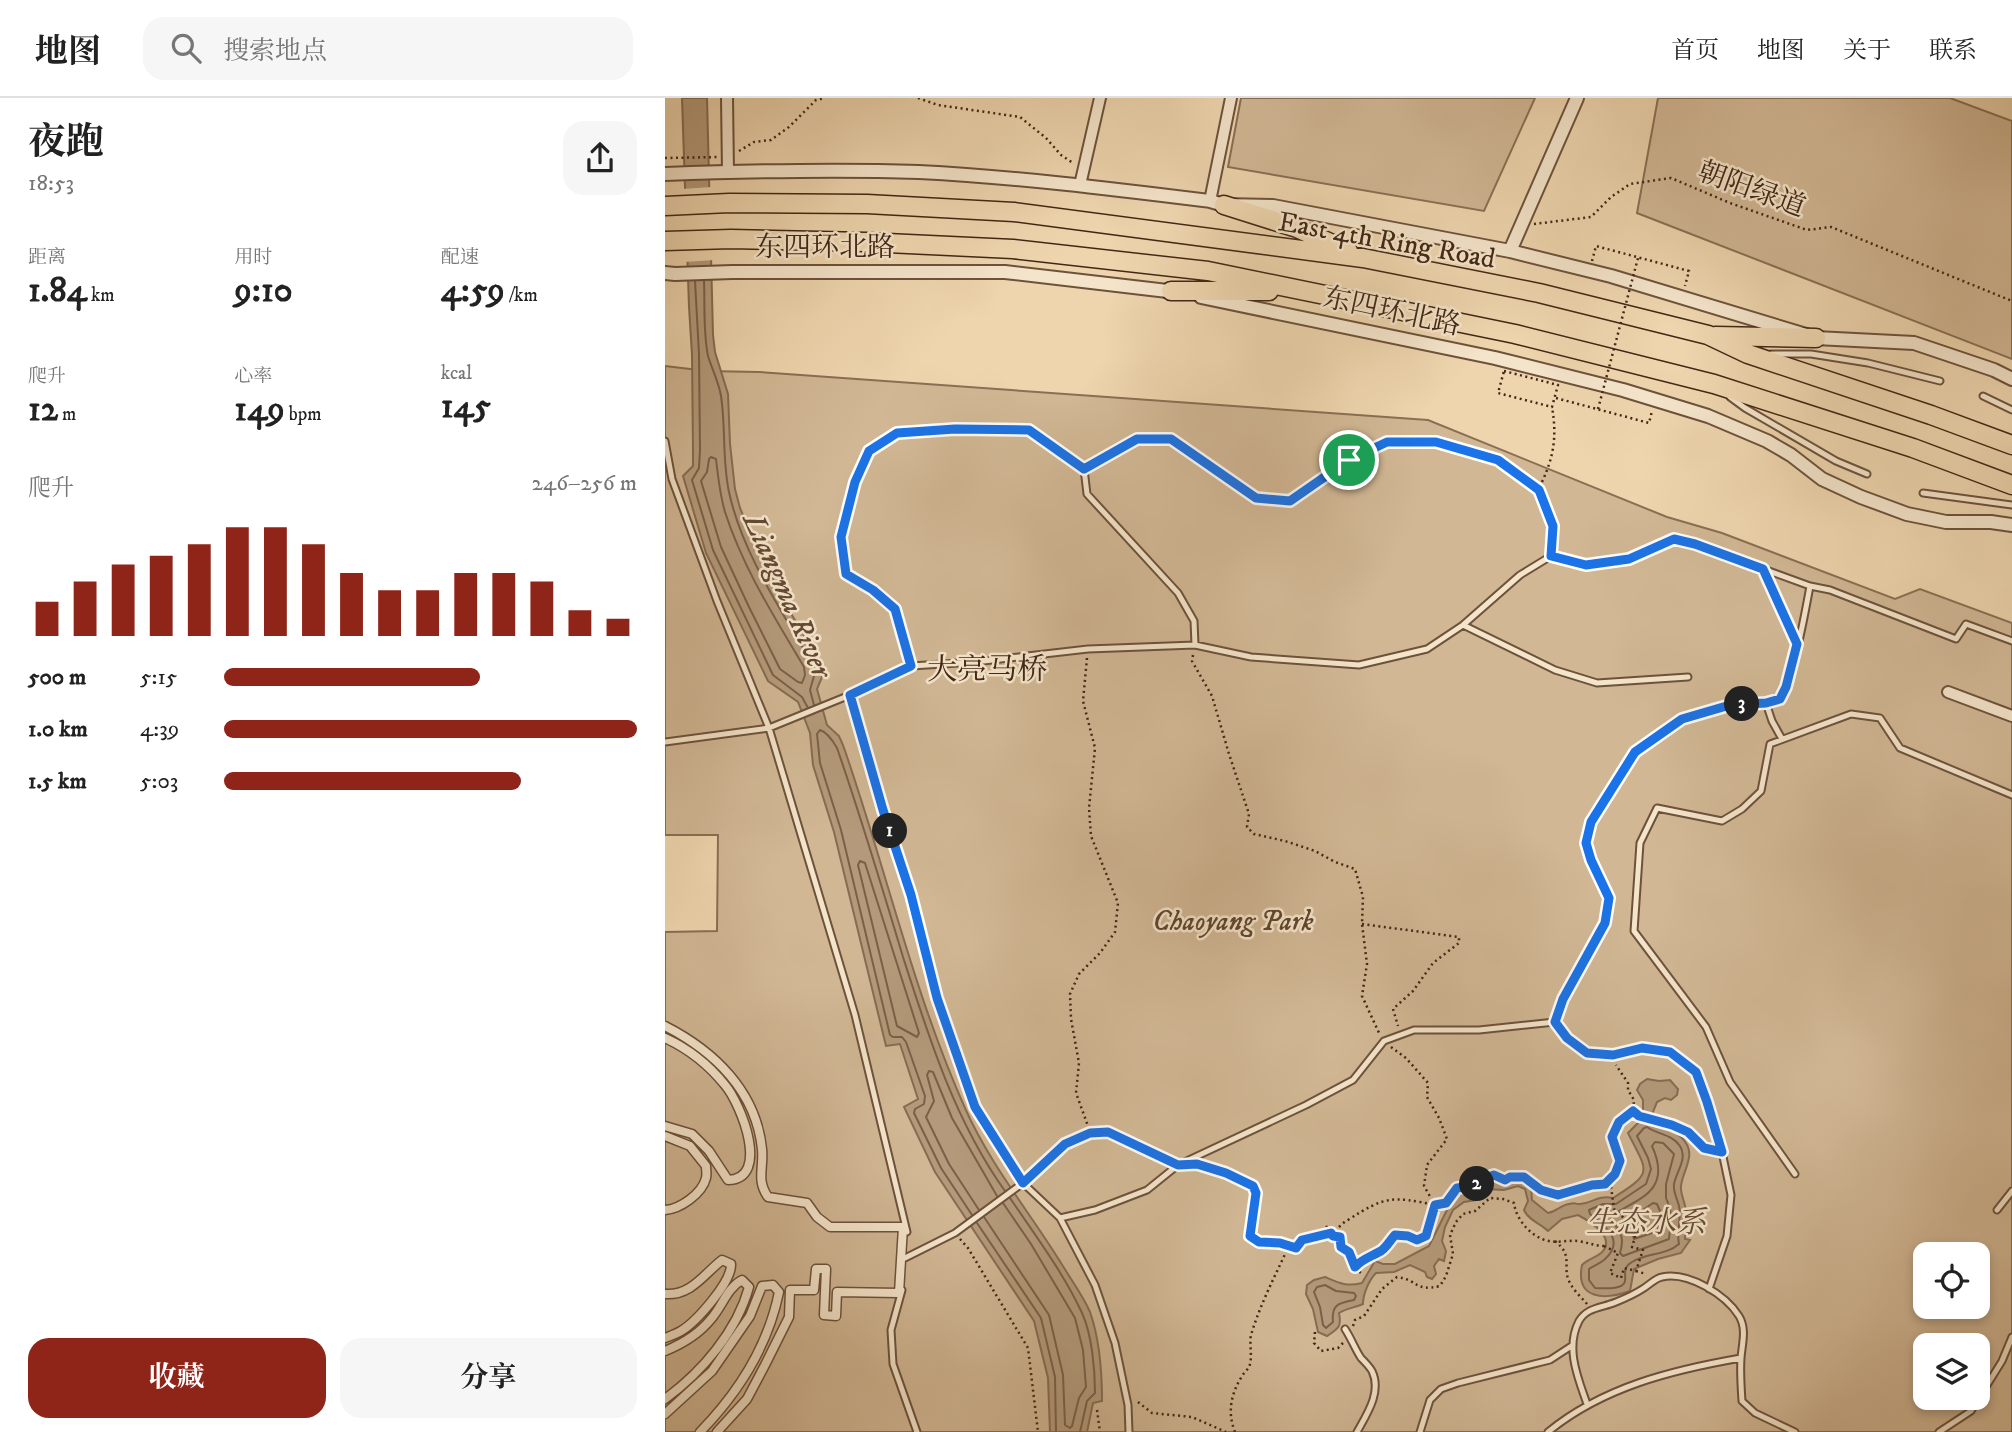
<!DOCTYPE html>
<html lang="zh">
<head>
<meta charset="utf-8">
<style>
	:root { --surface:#fff; --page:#f6f6f6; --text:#222; --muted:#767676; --line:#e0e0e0; --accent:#8f2418 }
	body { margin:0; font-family:"IM FELL DW Pica","Noto Serif SC",serif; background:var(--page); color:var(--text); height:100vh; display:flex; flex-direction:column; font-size:26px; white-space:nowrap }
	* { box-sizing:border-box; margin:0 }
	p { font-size:23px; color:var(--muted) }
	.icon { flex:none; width:38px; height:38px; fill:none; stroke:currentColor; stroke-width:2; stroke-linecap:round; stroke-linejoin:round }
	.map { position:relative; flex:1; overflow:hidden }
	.side { display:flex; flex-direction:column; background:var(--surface); width:665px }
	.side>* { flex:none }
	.fabs { position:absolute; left:1248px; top:1144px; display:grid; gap:14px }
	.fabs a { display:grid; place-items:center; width:77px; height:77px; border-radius:14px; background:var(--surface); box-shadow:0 4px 10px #0003; font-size:35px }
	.pin { position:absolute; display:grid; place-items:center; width:60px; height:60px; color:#fff; margin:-30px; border:4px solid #fff; border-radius:50%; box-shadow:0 2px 7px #0007 }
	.km { position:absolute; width:35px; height:35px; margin:-18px; border-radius:50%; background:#222; color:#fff; font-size:19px; line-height:35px; text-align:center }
	.round { display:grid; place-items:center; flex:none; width:74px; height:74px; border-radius:21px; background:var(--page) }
	.head { display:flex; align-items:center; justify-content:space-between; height:119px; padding:0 28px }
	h1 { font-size:38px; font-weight:700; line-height:52px }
	.metrics { display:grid; grid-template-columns:repeat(3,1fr); gap:10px; height:119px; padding:7px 28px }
	.metrics div { display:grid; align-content:center }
	.metrics b { font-size:35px; font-weight:700 }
	.metrics small { font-size:19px; font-weight:400 }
	.metrics p { font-size:19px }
	.chart { height:196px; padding:14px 28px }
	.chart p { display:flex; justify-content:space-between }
	.chart svg { width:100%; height:126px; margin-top:7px; stroke:var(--accent); stroke-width:6 }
	.primary-button { display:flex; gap:14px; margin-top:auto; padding:14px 28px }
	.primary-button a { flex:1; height:80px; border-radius:21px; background:var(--accent); color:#fff; font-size:28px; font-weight:700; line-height:80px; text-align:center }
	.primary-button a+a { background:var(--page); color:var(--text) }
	ul { padding:0 28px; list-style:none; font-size:23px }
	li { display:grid; grid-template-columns:112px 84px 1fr; align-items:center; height:52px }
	li i { height:18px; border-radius:9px; background:var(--accent) }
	header { display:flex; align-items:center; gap:42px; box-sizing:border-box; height:98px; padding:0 35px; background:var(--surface); border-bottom:2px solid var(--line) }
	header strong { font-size:33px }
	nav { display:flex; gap:38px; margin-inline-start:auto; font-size:24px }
	.search { width:490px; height:63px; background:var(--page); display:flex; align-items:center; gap:18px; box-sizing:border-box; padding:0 24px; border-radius:21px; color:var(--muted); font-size:26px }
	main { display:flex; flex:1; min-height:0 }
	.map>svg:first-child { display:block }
	.green { fill:#d1b794; stroke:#8a6f54; stroke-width:2; fill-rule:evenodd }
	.water { fill:#b49a7a; stroke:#866c52; stroke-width:2 }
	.pier { fill:#eed5ae }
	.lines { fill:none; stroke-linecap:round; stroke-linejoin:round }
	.shore { stroke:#7b6048; stroke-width:2 }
	.service-casing { stroke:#6d523b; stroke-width:9 }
	.pedestrian-casing { stroke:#6d523b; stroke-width:11 }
	.minor-casing { stroke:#6d523b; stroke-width:14 }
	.tertiary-casing { stroke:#6d523b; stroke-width:16 }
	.trunk-casing { stroke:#422715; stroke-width:21 }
	.path { stroke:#422715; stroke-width:2.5; stroke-dasharray:2 3.5; stroke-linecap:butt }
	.service { stroke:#f4e4ca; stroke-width:5 }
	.pedestrian { stroke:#f4e4ca; stroke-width:8 }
	.minor { stroke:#f4e4ca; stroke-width:10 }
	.tertiary { stroke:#f4e4ca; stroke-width:12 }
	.trunk { stroke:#eed5ae; stroke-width:18 }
	.path-bridge { stroke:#422715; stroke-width:2.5; stroke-dasharray:2 3.5; stroke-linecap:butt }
	.route-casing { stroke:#fff; stroke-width:14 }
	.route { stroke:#1a73e8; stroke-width:9 }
	.labels { text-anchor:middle; stroke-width:5; stroke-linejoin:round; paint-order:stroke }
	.street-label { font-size:28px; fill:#422715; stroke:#f4e4ca }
	.park-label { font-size:28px; font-style:italic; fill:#5f442e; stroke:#f4e4ca }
	.water-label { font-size:30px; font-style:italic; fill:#644a33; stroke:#f4e4ca }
	.neighbourhood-label { font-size:30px; fill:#422715; stroke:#f4e4ca }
</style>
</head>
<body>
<header>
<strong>地图</strong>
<div class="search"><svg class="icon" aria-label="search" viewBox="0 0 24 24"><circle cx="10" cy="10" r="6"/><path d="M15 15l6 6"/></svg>搜索地点</div>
<nav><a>首页</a><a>地图</a><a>关于</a><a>联系</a></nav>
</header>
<main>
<section class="side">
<div class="head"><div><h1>夜跑</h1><p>18:53</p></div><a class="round"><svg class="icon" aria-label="share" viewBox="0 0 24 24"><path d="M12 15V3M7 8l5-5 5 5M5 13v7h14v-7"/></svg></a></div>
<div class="metrics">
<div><p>距离</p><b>1.84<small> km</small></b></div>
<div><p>用时</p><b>9:10</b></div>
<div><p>配速</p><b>4:59<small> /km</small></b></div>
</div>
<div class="metrics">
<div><p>爬升</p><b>12<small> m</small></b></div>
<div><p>心率</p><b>149<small> bpm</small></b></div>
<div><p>kcal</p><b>145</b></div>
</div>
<div class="chart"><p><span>爬升</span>246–256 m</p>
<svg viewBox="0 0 160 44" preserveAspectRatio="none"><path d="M5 44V32M15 44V25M25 44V19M35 44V16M45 44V12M55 44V6M65 44V6M75 44V12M85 44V22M95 44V28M105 44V28M115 44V22M125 44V22M135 44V25M145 44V35M155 44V38"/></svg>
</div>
<ul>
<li><b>500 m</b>5:15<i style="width:62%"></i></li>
<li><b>1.0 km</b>4:39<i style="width:100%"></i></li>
<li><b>1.5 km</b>5:03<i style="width:72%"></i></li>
</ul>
<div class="primary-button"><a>收藏</a><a>分享</a></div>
</section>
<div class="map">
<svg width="1347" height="1334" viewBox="0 0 1347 1334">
	<rect width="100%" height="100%" fill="#eed5ae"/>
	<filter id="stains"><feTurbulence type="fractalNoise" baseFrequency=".00286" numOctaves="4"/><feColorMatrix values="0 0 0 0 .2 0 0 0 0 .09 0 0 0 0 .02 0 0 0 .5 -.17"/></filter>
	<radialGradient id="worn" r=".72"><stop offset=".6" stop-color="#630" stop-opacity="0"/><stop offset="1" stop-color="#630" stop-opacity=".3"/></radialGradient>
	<path class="green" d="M576,0H870L819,113L563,69Z
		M993,0H1285L1347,23V261L972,115Z
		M0,268L42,273L94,274L763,322L1002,419L1057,435L1230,501L1255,491L1347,525V1334H0V834L52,833L53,737H0ZM1260,1157H1312V1209H1260ZM1260,1248H1312V1300H1260Z"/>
	<path class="water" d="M17,0H42L48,237L50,254L63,296L65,346L70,391L75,410L85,434L118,502L155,564L157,579L152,591L162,627L174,638L178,647C220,767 248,894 300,1010C326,1069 368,1118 401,1173C409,1186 419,1200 425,1214C435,1242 437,1274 437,1303L428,1305L422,1334H385L383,1280L369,1223L270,1074L239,1009L253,1001L235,946L221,948L169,734L148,667L145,635L133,604L103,583L41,455L18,378L28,368V352L27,257L24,209Z
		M982,981L994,983L1005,982L1013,991L1012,997L1006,1002L1000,1000L992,1004L985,1021C991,1028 997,1026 1004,1030C1008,1032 1014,1037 1017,1040C1033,1056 1018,1071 1016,1088C1015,1097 1021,1105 1021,1115L1029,1122L1020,1125V1141L1025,1142L1016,1155L993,1161L969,1171L965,1193C940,1202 910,1202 917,1167C923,1161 930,1160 936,1155C952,1140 926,1124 913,1117L897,1121L883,1133C875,1125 864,1123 859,1112L863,1103L860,1091L853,1088L839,1092L822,1091L811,1102L799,1104L788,1112L780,1129L777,1143L781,1153L779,1163L774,1161L769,1168L771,1176L767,1181L762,1179L760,1174L745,1167L729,1174L711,1175C704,1182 698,1196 698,1206C689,1210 682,1210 674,1215C677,1229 673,1231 662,1238L653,1234L648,1211L641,1196L642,1187L649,1182L660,1179C674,1185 681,1189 697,1185L710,1163L718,1166H730L764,1148L791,1094L807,1091L818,1082L828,1080L836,1083L849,1080L859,1081L866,1088L867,1102L883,1115C892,1113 896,1107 904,1106C912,1104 907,1106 915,1106C928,1105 932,1097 948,1100C989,1074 983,1075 963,1035L978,1020V1002L972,992L975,986Z"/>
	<path class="pier" d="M47,89L49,162L19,164L16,91Z"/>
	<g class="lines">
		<path class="shore" d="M30,183L34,256L35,352L34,370L27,382L48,452L108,577L137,599L143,610
			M39,183C40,207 38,234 43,258C47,271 54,285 56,298C61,330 57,362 64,394C77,455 117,513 148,567L149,578L145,592L149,607
			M46,359L51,361C53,379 55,397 60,414C78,470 110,520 139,569L140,577L137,585L133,584L115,571L84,509L56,449L36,383L42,374L44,361Z
			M195,763L200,765L254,935L252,939L232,928L193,767Z
			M982,1029C993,1037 1007,1036 1015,1048C1023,1061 1011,1074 1009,1086C1008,1094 1012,1100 1014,1108C1017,1120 1011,1133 1014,1146C1002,1157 981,1155 967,1164C948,1175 980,1193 930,1190L924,1182V1171C928,1168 934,1166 939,1162C961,1143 941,1129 925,1116L924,1112L938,1106H951L981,1086L986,1071L983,1060L972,1038L979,1030Z
			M990,1044L998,1045L1009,1056L1001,1086V1100L1005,1110L1006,1118L1004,1141L958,1158L955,1155C961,1135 952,1133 945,1118C976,1100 1007,1092 987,1048Z
			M345,1100C370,1137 398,1174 417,1215C427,1237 430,1271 430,1295L422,1303L415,1334
			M988,1105L992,1106L995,1113L993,1133L969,1141L963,1122Z
			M314,1112L284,1066L261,1019L269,1003L262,977L264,973L268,974L287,1020L332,1098
			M307,1117L276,1070L249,1015L250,1011L259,1006L260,998L241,944L237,939H228L225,937L176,732L155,665L152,636L155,632C162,634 168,643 172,650C196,719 217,789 238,859C264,940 290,1023 340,1093
			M319,1119L384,1217L398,1277L400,1327L405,1330L407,1328L414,1300L421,1289L418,1252L410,1220L366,1146L338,1105
			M312,1125L376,1220L390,1279L391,1334
			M660,1187L671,1193L689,1195L691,1198L689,1202C674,1205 666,1206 668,1224L661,1230L658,1227L655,1209L649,1194L652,1189Z"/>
		<defs>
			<path id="service" d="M1106,256H1146L1203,265L1275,283
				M1318,298L1347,312
				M1065,299L1080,310L1171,363L1202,376
				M0,343L7,381L52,503L104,630L190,917L242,1134
				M419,371L422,396L513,495L529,523L530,547
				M1258,395L1347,407
				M1098,471L1132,546
				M798,527L890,572L932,585L1023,579
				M246,568C242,550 239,529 230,513C223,498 195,485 181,476L176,439L190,384L204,353L232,335L290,331L364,332L419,371L472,341L506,342L591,400L625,403L684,362L722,344H771L833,362L874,392L888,428L886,458
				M185,597L218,711L246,797L272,900L310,1009L358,1085L395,1120L430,1187L450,1245L463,1307L464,1334
				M1101,605L1107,623L1117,641
				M0,644L104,630L185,597L246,568L310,564L423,551L530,547L586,559L694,567L762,551L798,527L855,477L886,458L921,467L964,461L1009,441L1030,446L1145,488L1165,492L1291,541L1301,526L1347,543
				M890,924L902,940L922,955L948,957L977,950L1005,954L1031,974L1042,1004L1057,1054L1066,1097L1062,1138L1044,1191
				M1130,1076L1065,984L1041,929L969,833L975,745L992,710L1057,723L1077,711L1096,693L1105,646L1186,616L1215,620L1235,650L1347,697
				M1332,1112L1347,1093
				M395,1120L430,1112L482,1092L513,1067
				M240,1160L290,1135L358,1085L400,1046L425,1035L443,1034L513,1067L641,1007L688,982L719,943L749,932H814L890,924L898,901L940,825L945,800L926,762L921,745L927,724L969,654L1017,621L1065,607L1101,605L1115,601C1131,566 1138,526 1145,488
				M237,1192L226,1232L228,1266L252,1334
				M680,1231C686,1240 690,1251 696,1260C700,1264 704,1268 707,1273C717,1294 702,1316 692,1334
				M922,1306C913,1280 900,1250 914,1223C922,1209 937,1210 951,1204C961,1200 970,1196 979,1190C985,1186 991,1180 997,1179C1023,1173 1061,1197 1074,1218C1082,1231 1077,1246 1076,1260C1075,1274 1076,1288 1077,1303L1090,1315L1130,1334
				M755,1334L765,1302L776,1291L793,1285L885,1262L908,1247
				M883,1334C938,1289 1007,1272 1076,1260
				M1274,1334L1306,1313L1337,1263L1347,1239"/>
			<path id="pedestrian" d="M0,928C49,953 91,993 97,1051C99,1070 91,1082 103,1099L142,1105L152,1119L165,1129H238L234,1195L172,1194L171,1218L159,1217L161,1171H151L149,1192H125L124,1219L100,1267L82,1301L52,1334
				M0,940C24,951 43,966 60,987C76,1006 106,1081 63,1082L44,1053L27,1036L0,1028
				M0,1038L25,1048L41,1068C41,1072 42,1076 41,1080C37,1096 15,1111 0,1112
				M0,1196C26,1198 39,1176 57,1162L66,1166C67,1184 31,1224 16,1233C11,1236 5,1238 0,1240
				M0,1253C17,1246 34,1236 46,1221C57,1209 62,1190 77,1182L84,1189C72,1233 37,1274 0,1301
				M0,1316L47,1273L85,1218L97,1188L108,1187L114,1194C103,1248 73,1295 35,1334"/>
			<path id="minor" d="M62,0L63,74
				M415,87L435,0
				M545,103L566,0
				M1283,594L1347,618"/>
			<path id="tertiary" d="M0,76C85,73 170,71 254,74C352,79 448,91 545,103L559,107L608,108L845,153L946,178L1151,240L1249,245L1329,272L1347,281
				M845,153L912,0
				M0,175L10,176L67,174H340L511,194
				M536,199L830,260L958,292L1043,318L1102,343L1126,357L1157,381L1196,399L1242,416L1281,424H1326L1347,427"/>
			<path id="trunk" d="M559,107L632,130L683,153
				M0,108L64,105L202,106L349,114L698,160L874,195L1043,237L1083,256L1266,317L1347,347
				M0,143L66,141L201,144L348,151L543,173L850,236L1049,286L1248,350L1347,387
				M506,193H604
				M1050,238L1151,240"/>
		</defs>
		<use href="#service" class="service-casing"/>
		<use href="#pedestrian" class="pedestrian-casing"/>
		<use href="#minor" class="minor-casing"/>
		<use href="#tertiary" class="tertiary-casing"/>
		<use href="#trunk" class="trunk-casing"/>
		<path class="path" d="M253,0L273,7L355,19L381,40L396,57L408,65
			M74,53L89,44L106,42L124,29L151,2L160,0
			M0,60L53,59
			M869,126L926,119L946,99L965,86L1006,80L1065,105L1142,132L1166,129L1347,203
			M927,163L931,148L1024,173L1020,188
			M839,273L893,287L887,309L833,295Z
			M891,300L984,325L987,313
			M877,384C889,358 892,338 887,309
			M528,557L527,563L547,598L564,656L584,716L582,729L589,736L620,743L650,753L670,764L690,771L698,799L697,826L702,866L697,898L715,937
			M422,560L418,603L430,650L424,710L426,738L453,805L450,834L435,855L414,876L405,896L406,921L414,965L411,995L423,1028
			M697,826L794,839V845L768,865L748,893L728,911L733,928
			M726,949L741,960L763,985L762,999L774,1020L782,1041L762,1067L759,1088L770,1107
			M968,1013C979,1023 997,1022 1010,1028C1025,1034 1033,1049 1048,1052
			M534,1067L561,1075L588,1088L591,1095L585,1138L594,1144L615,1145L630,1149
			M661,1128L668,1138L675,1139L676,1149C690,1158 684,1166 696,1175
			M295,1141L303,1150L363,1250L373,1334
			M890,1143C909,1158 897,1168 904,1183C908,1192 916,1199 922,1206
			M690,1169C697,1161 705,1159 714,1154C721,1151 725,1143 730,1137L743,1138L752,1142L761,1137L770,1107L781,1105L792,1090L810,1088L818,1081L829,1077L840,1082L845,1079L859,1078L876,1092L893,1097L927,1087L940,1086L950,1076L955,1063L947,1039L954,1024L968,1013L969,1002L963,992V985L951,967
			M971,1173L981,1176
			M688,1228L690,1222L699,1218L717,1191L732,1179C754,1182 749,1194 775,1188L781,1178L788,1156L785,1137L791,1124L798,1116L810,1113L825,1100L838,1101L849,1105C851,1122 867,1140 884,1143C893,1145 903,1142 912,1143C922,1144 930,1148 939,1148
			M650,1234L649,1245L656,1253L673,1250L678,1245
			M473,1304L487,1315L527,1319L561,1334
			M432,1312L435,1334
			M570,1334C562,1314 566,1296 577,1278C579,1275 582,1272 584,1269C588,1260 584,1247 586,1237C595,1207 609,1180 622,1152C633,1149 632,1144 639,1141C647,1138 658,1139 666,1135C672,1132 677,1125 683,1122C720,1098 727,1098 770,1107"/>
		<use href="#service" class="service"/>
		<use href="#pedestrian" class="pedestrian"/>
		<use href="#minor" class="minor"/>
		<use href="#tertiary" class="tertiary"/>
		<use href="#trunk" class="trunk"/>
		<path class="path-bridge" d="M933,311L973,160
			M939,1148L953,1155L945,1175L956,1180L959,1170L971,1173L978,1152L967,1149L970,1139L953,1127L960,1121L949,1111L945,1081"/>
	</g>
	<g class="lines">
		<defs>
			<path id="route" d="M290,331L364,332L419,371L472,341H506L591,400L625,403L684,362L722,344H771L833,362L874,392L888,428L886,458L921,467L964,461L1009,441L1030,446L1098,471L1132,546L1121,589L1115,601L1101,605L1065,607L1017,621L970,654L926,724L921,745L926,762L944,800L940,825L898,901L890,924L902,940L922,955L948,957L977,950L1005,954L1031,974L1042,1004L1057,1054L1039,1050L1023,1034L1007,1027L974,1018L968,1013L954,1024L947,1039L955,1063L950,1076L940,1086L927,1087L893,1097L876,1092L859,1079H845L840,1082L829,1077L818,1081L810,1088L792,1090L781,1105L770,1107L761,1138L752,1142L743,1138L730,1137C725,1142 721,1151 714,1154C705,1159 697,1161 690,1169L684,1154L676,1149L675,1139L668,1138L666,1135L637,1142L631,1150L615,1145L594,1144L585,1138L591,1095L588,1088L561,1075L532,1066L513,1067L443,1034L425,1035L400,1046L358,1085L310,1009L272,900L246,797L218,712L185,597L246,568L230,511L208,492L181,476L176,439L190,384L204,353L232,335Z"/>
		</defs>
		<use href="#route" class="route-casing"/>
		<use href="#route" class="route"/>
	</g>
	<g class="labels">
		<g class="street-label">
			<text transform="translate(1087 90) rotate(20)" y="10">朝阳绿道</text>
			<text transform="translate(722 141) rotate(10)" y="10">East 4th Ring Road</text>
			<text x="160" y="158">东四环北路</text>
			<text transform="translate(727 212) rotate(12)" y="10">东四环北路</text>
		</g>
		<g class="park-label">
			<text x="568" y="832">Chaoyang Park</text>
		</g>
		<g class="water-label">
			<text transform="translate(123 497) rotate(66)" y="10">Liangma River</text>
			<text x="981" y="1134">生态水系</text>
		</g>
		<g class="neighbourhood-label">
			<text x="322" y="581">大亮马桥</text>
		</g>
	</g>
	<rect width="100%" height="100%" filter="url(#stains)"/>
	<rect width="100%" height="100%" fill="url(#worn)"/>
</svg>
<div class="fabs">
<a><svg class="icon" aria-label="locate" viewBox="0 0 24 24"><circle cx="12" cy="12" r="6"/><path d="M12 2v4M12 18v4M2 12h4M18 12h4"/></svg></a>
<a><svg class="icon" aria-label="layers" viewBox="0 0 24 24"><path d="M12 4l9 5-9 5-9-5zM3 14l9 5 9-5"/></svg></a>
</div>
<div class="pin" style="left:684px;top:362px;background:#1e9e55"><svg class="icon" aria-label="arrive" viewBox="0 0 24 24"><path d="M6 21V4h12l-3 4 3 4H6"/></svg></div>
<b class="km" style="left:225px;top:733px">1</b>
<b class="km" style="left:812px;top:1086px">2</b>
<b class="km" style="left:1077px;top:606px">3</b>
</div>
</main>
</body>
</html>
